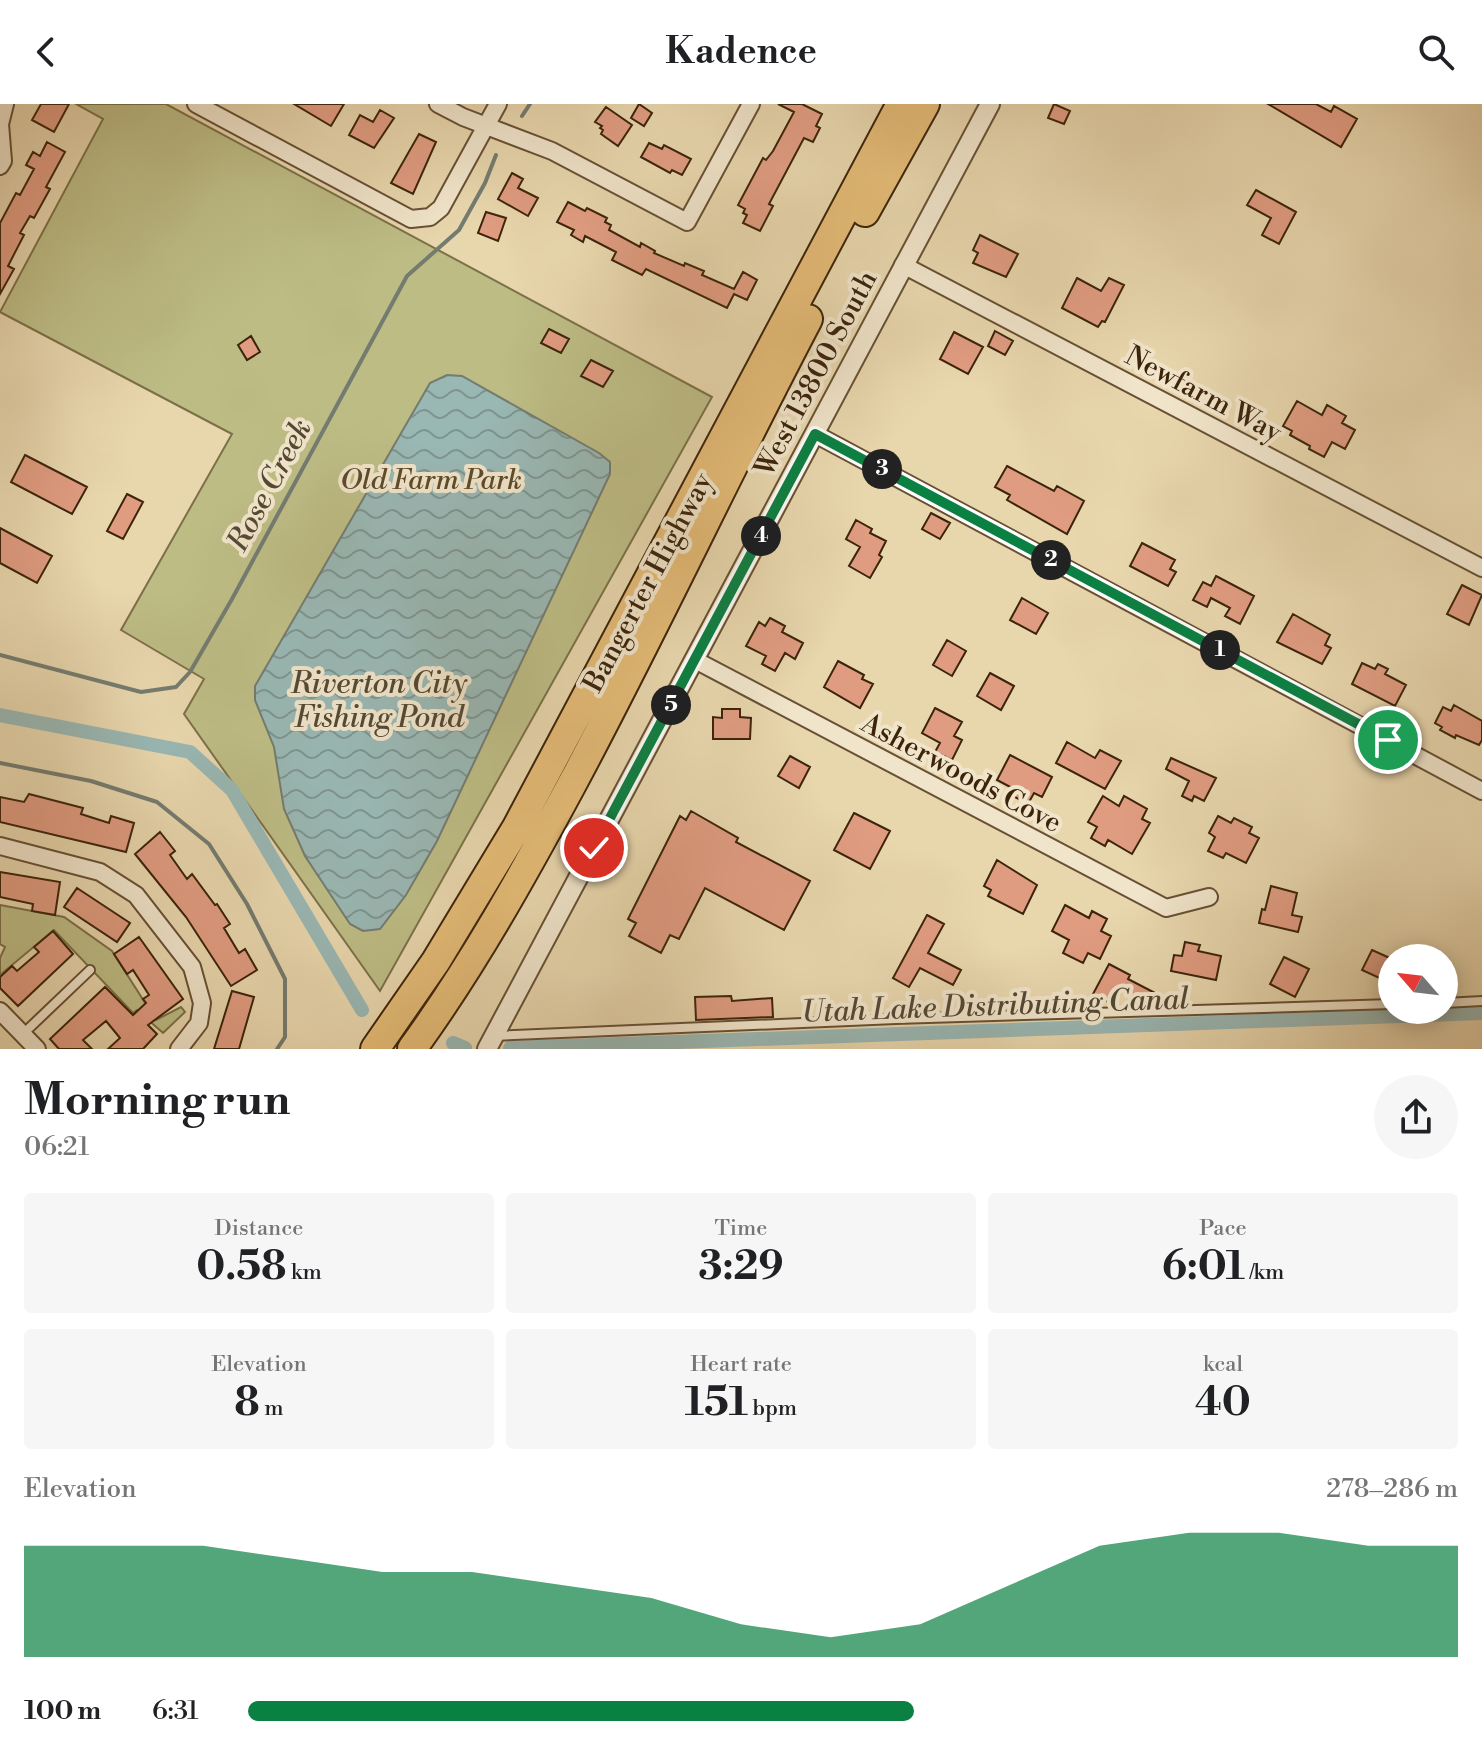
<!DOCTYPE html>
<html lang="en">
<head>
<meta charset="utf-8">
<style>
	:root { --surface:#fff; --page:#f6f6f6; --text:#202124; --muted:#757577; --accent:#0b8043 }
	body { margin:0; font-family:"Libre Bodoni",serif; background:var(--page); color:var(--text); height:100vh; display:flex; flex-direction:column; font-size:30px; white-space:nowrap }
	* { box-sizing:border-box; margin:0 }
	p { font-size:26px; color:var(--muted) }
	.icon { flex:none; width:44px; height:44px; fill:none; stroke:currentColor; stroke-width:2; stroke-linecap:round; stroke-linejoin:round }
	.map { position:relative; height:945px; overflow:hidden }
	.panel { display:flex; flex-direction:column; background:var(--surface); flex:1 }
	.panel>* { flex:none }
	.needle { width:52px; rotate:298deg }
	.tools { position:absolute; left:1378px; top:840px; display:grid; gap:16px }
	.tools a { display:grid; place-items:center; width:80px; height:80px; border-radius:50%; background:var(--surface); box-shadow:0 4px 20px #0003; font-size:40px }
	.pin { position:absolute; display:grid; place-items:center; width:68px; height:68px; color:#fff; margin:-34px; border:4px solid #fff; border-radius:50%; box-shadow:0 2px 8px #0007 }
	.km { position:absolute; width:40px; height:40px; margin:-20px; border-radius:50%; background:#222; color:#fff; font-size:22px; line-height:40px; text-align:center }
	.round { display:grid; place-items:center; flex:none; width:84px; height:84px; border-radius:42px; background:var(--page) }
	.headline { display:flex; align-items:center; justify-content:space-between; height:136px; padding:0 24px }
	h1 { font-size:44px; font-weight:700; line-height:60px }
	.stats { display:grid; grid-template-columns:repeat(3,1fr); gap:12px; height:136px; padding:8px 24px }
	.stats div { display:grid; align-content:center; border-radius:8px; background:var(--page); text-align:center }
	.stats b { font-size:40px; font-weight:700 }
	.stats small { font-size:22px; font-weight:400 }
	.stats p { font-size:22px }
	.chart { height:224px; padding:16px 24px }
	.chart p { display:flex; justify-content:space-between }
	.chart svg { width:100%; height:144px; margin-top:8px; fill:var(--accent); opacity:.7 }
	ul { padding:0 24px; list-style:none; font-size:26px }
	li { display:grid; grid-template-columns:128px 96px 1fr; align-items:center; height:60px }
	li i { height:20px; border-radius:10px; background:var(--accent) }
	header { display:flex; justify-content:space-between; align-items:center; height:104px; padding:0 24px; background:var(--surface); font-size:36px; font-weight:700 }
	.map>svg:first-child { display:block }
	.park { fill:#bdbc85; stroke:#7c7048; stroke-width:2 }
	.water { fill:url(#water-waves); stroke:#747c70; stroke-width:2 }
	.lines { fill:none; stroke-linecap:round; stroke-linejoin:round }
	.stream { stroke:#747c70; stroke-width:4 }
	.canal { stroke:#99b7b3; stroke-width:14 }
	.building { fill:#e09c81; stroke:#3c240b; stroke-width:2 }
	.service-casing { stroke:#675034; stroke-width:12 }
	.minor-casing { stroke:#675034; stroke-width:20 }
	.tertiary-casing { stroke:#675034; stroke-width:22 }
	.motorway-casing { stroke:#3c240b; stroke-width:32 }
	.service { stroke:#f0e4ca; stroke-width:8 }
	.minor { stroke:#f0e4ca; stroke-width:16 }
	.tertiary { stroke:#f0e4ca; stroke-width:18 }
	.motorway { stroke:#e4bb76; stroke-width:28 }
	.route-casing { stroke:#fff; stroke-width:16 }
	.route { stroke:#0b8043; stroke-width:10 }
	.labels { text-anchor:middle; stroke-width:8; stroke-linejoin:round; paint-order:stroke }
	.street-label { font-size:28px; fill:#3c240b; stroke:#f0e4ca }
	.park-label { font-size:28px; font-style:italic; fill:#5c4a2a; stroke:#f0e4ca }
	.water-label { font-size:30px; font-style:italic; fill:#534935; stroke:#f0e4ca }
</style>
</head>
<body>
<header><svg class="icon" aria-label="back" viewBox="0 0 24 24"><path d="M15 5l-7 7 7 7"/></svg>Kadence<svg class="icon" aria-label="search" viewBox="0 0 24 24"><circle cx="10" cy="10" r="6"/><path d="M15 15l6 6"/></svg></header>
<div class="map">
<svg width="1482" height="945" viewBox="0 0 1482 945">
	<defs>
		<pattern id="water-waves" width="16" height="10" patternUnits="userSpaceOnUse" patternTransform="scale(2)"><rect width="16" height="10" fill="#99b7b3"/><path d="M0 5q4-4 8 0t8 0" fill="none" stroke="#7e9590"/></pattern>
	</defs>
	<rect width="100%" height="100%" fill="#e8d6ad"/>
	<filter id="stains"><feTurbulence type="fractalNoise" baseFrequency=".0025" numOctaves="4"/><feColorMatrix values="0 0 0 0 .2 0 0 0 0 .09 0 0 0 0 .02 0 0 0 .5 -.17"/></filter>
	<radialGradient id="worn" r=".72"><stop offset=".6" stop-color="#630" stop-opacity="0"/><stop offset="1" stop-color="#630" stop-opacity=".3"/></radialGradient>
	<path class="park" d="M76,0H166L712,293L380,887L184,610L204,575L121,526L232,330L0,208L103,15Z
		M0,801L64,813L112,847L156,916L181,903L185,908L163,929L137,906L133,909L54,826L0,871V854L5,843L0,840Z"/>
	<path class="water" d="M447,271L462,272L599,349L610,358V370L437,737L406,791L380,825L363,827L350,820L305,752L284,705L274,643L255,596V582L430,279Z"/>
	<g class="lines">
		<path class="stream" d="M522,12L530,0
			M0,551L141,588L176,583L190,568L232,495L407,172L459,126L485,79L496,51
			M0,659L91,677L157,698L209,740L247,800L285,875V933L277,945"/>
		<path class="canal" d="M0,611L190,648L232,686L362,906
			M453,939L465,944
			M510,944L1482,909"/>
	</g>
	<path class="building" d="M41,0H69L54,28L32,16Z
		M294,0H344L331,22Z
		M639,0L652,9L644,22L631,14Z
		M778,0H802L822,10L816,22L820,24L813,38L804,34L769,100L773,102L760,127L743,119L747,111L743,109L745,105L738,101L763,54L766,56L773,47L794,8Z
		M1054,0L1070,7L1064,20L1048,14Z
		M1268,0H1316L1331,8L1334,2L1357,15L1341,43Z
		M606,3L632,21L618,42L601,30L603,26L600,24L602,22L595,18Z
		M380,6L394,14L374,44L349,31L360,11L373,18Z
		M419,30L436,38L413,90L391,79Z
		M47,38L65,48L46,83L50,85L34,114L30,112L20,129L24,131L8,162L14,165L0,190V119L16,89L20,91L34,65L26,61L33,48L40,52Z
		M649,39L662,45L664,41L691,55L682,71L672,66L670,69L641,53Z
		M512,69L523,75L518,84L538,94L528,112L498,95Z
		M1256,86L1296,108L1279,140L1262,131L1271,114L1247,101Z
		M568,98L585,107L587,104L607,114L605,118L611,121L609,126L640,143L641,139L655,147L654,149L684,162L685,159L704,167L702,171L734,185L743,168L757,176L747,196L734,190L727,204L646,165L642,171L612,156L616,148L585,132L583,138L571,131L574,126L557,118Z
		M486,108L506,114L498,137L478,129Z
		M980,131L1018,150L1006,173L973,159L978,149L973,146Z
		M1077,174L1101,187L1109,174L1124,181L1105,218L1102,217L1098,223L1062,204Z
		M549,225L569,235L561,249L541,239Z
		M995,227L1013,237L1005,251L988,242Z
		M954,228L983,243L968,270L940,255Z
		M251,232L260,248L247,256L238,241Z
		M591,256L613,267L603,283L581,272Z
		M1297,297L1322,311L1327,301L1346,312L1342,319L1355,326L1345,345L1332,338L1324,353L1309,345L1310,342L1290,331L1292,327L1283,322Z
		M25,351L87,383L72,410L11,378Z
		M1007,362L1054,387L1057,382L1084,397L1067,430L1007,396L1010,391L995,383Z
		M127,390L143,398L123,435L107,427Z
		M931,409L950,419L940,435L922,425Z
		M856,416L872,425L870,429L886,437L879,451L882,453L870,474L849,462L860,443L846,435Z
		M0,424L52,452L37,479L0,459Z
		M1142,439L1175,456L1170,465L1176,468L1168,482L1130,462Z
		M1216,472L1254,492L1240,520L1225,512L1230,504L1211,494L1207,503L1193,496L1203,478L1211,482Z
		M1462,481L1482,491L1469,521L1447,510Z
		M1022,494L1048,509L1036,530L1010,516Z
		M1293,510L1330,531L1325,541L1331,544L1322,560L1277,538Z
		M770,514L785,522L782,528L803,539L795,555L785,549L775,567L762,560L766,552L746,542L759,518L765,522Z
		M947,536L966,547L952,572L933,561Z
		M838,557L864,571L862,575L873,580L860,604L824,583Z
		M1362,559L1375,565L1378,560L1388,565L1385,570L1406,581L1395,602L1352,580Z
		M990,569L1014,582L1001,606L977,592Z
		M1454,601L1482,617V636L1479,641L1456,631L1455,634L1440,626L1442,623L1435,619L1443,603L1451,607Z
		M935,604L962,618L954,632L962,636L952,656L935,648L940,639L922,629Z
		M722,605H740V613L751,614L750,635H713V613L722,614Z
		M1067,638L1095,654L1100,646L1121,657L1105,685L1056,659Z
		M1010,651L1052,673L1042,693L1034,689L1028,700L1013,692L1016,686L997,676Z
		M790,652L810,663L799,684L778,672Z
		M1171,654L1216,674L1204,697L1194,692L1192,697L1182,692L1189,677L1166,665Z
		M29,690L83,704L81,710L109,719L111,712L134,719L126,748L0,718V693L24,698Z
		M1103,692L1119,702L1124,692L1147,705L1142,715L1150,719L1132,750L1108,736L1105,742L1091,734L1097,723L1088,718Z
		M691,707L738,734L736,738L810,777L784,826L705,784L679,835L670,831L661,849L629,832L636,819L628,815L680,712L686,716Z
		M854,709L890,727L870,765L834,746Z
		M1218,712L1231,719L1234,714L1252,723L1249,729L1259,734L1246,759L1226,749L1223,754L1208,747L1215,733L1209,729Z
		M160,728L175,747L170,751L187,775L192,770L215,801L217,800L230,820L224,824L239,849L245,845L257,866L231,882L186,813L135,750Z
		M997,756L1037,781L1023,810L988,792L991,786L984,782Z
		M0,768L60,778L55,811L32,807L33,800L0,793Z
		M1271,782L1297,789L1292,811L1302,813L1298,828L1259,819L1262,805L1265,806Z
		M77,784L130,819L117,838L64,803Z
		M1065,801L1089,814L1092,807L1107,815L1101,827L1111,832L1100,855L1088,849L1083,859L1063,849L1069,836L1052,827Z
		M927,811L944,820L928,849L961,866L953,881L920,864L909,883L893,874Z
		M53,827L73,850L18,902L0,884V873L12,862L17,867L39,848L34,843Z
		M139,833L183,895L148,921L157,930L143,945H108L120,934L106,917L83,936L92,945H59L50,935L105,883L133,911L146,899L143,895L149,891L133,866L127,870L114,850Z
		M1185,838L1200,841L1198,847L1221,852L1216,876L1171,867L1174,851L1182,852Z
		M1372,846L1392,855V866L1386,877L1362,866Z
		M1284,853L1309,865L1295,893L1270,880Z
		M1109,860L1130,871L1128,875L1155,889L1148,900L1122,886L1114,901L1093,890Z
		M232,887L254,893L239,945H214Z
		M731,892L732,897L772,894L773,913L696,916L695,893Z"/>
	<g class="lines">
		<defs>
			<path id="service" d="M1444,899L1482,897
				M24,929L90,866
				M493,932L896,915L1392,900"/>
			<path id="minor" d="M196,0L411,115L430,113L441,104L498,0
				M438,0L463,13L552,47L687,118L751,0
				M0,62L3,57L0,20L5,0
				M903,161L1482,464
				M815,330L1482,687
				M695,556L1166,804L1209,793
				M0,742L100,768L136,791L192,863L202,899L199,919L179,945
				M0,907L37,945"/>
			<path id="tertiary" d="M487,945L990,0"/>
			<path id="motorway" d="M865,108L925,0
				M375,945L436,857L517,723L901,0
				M412,945C473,861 523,771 572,680C654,527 727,369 808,215"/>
		</defs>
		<use href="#service" class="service-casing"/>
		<use href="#minor" class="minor-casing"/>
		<use href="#tertiary" class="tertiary-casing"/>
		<use href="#motorway" class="motorway-casing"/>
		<use href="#service" class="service"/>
		<use href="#minor" class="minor"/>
		<use href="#tertiary" class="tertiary"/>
		<use href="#motorway" class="motorway"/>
	</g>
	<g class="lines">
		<defs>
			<path id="route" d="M594,744L815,330L1388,636"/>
		</defs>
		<use href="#route" class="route-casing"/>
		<use href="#route" class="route"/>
	</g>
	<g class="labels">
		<g class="street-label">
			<text transform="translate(815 269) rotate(-62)" y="10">West 13800 South</text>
			<text transform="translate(1204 289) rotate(28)" y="10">Newfarm Way</text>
			<text transform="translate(647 478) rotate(-62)" y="10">Bangerter Highway</text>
			<text transform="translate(962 668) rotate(28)" y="10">Asherwoods Cove</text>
		</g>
		<g class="park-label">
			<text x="431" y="385">Old Farm Park</text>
		</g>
		<g class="water-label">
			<text transform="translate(269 381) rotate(-62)" y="10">Rose Creek</text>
			<text x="379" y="589">Riverton City<tspan x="379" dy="34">Fishing Pond</tspan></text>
			<text transform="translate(995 901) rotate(-2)" y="10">Utah Lake Distributing Canal</text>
		</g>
	</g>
	<rect width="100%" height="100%" filter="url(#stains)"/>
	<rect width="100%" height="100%" fill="url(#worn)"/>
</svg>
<div class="tools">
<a><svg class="needle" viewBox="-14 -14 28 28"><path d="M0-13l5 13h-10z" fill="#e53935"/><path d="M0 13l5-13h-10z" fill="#757577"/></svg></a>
</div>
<div class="pin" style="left:1388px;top:636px;background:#1e9e55"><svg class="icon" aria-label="arrive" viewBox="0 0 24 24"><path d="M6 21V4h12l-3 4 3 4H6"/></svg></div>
<div class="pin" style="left:594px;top:744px;background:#d93025"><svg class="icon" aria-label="check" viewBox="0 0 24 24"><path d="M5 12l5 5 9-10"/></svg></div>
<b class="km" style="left:1220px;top:546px">1</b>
<b class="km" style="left:1051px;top:456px">2</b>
<b class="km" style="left:882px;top:365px">3</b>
<b class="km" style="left:761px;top:432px">4</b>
<b class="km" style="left:671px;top:601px">5</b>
</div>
<section class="panel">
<div class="headline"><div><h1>Morning run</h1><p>06:21</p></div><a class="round"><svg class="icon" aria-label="share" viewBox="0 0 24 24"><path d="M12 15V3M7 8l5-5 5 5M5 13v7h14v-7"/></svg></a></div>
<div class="stats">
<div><p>Distance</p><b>0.58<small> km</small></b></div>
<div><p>Time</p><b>3:29</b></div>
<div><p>Pace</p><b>6:01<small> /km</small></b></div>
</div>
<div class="stats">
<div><p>Elevation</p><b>8<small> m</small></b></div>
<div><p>Heart rate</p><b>151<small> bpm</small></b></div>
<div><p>kcal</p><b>40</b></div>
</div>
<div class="chart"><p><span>Elevation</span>278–286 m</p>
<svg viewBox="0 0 160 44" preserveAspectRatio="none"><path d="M0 44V10L10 10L20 10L30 14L40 18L50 18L60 22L70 26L80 34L90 38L100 34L110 22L120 10L130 6L140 6L150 10L160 10V44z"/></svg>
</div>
<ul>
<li><b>100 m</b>6:31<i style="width:55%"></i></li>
</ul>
</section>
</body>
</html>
